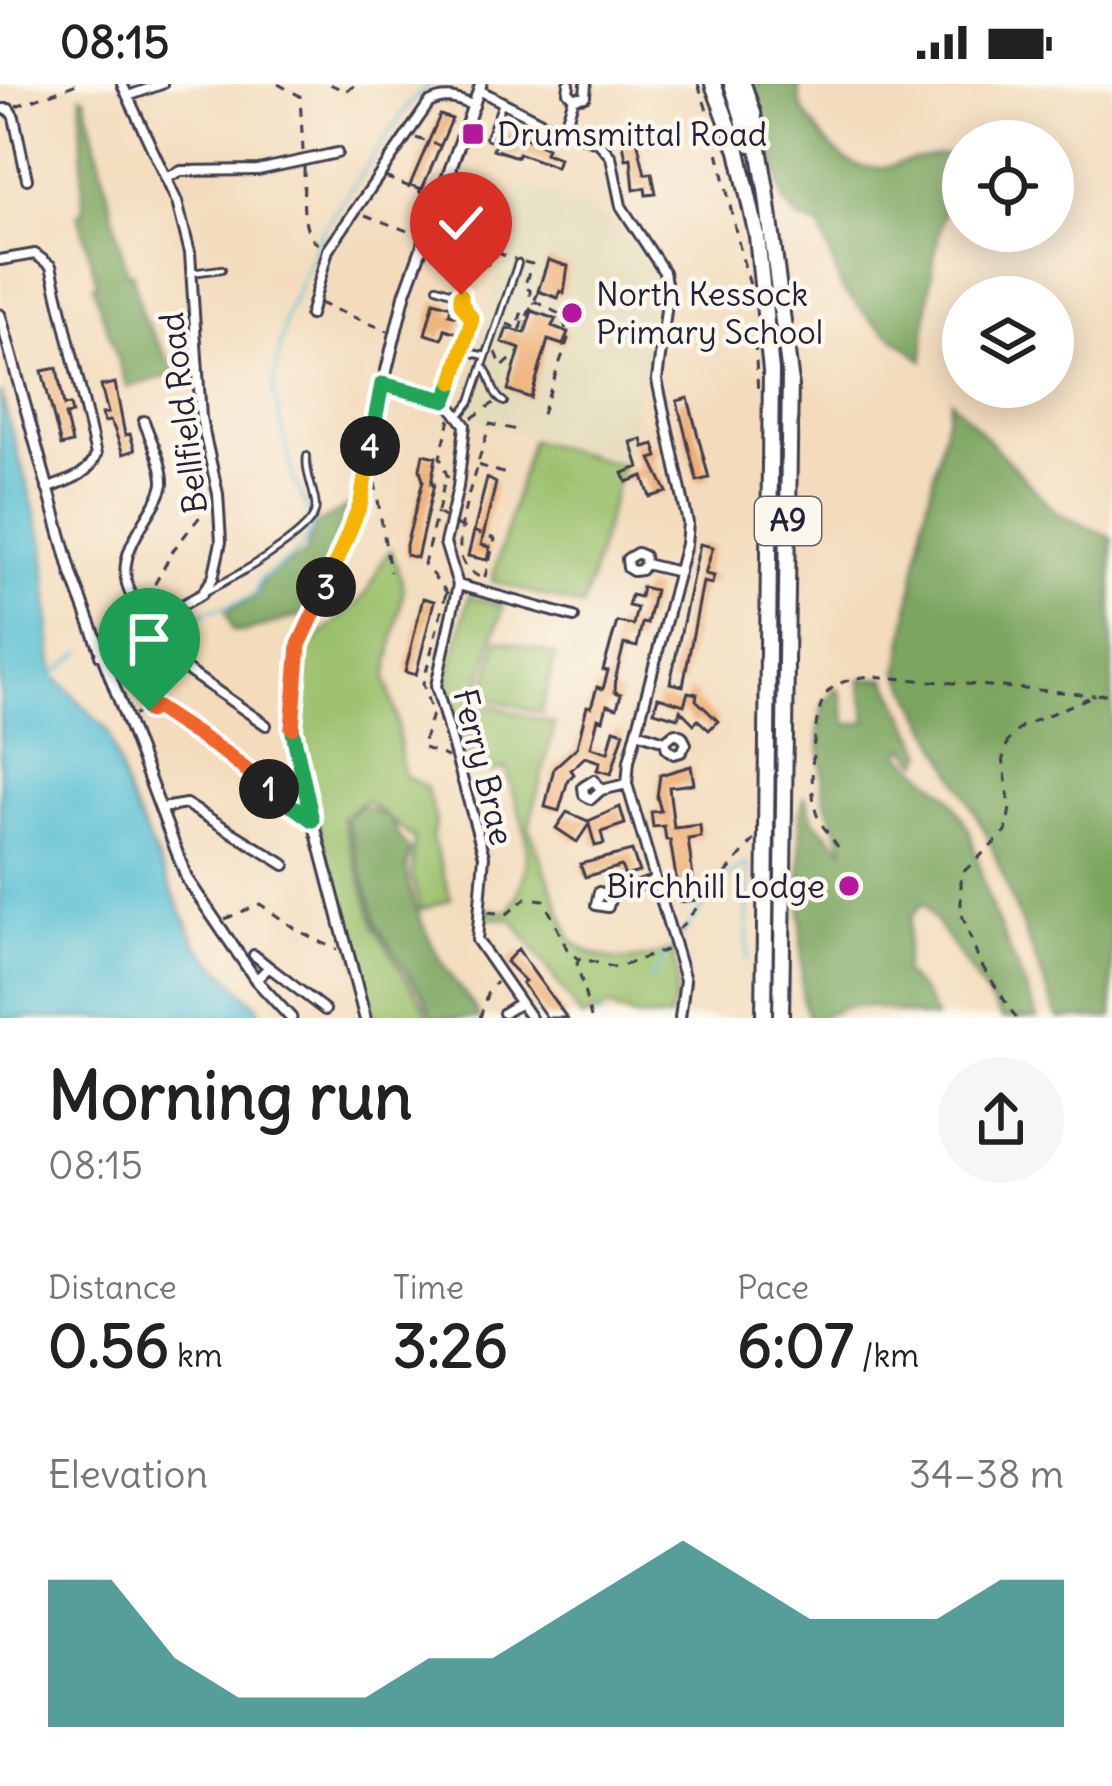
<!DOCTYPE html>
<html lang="en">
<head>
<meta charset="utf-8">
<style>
	:root { --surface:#fff; --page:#f6f6f6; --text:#222; --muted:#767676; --accent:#0f766e }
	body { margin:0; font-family:Delius,sans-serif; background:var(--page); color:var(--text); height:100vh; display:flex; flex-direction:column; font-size:45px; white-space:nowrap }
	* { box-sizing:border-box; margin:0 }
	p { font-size:39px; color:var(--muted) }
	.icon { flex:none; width:66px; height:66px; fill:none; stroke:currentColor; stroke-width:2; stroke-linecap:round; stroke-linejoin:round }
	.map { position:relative; height:934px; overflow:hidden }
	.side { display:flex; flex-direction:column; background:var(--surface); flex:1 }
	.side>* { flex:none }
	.controls { position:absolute; left:942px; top:36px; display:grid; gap:24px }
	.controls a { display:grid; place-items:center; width:132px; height:132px; border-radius:50%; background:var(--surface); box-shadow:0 6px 30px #0003; font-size:60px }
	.pin { position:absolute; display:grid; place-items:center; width:102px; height:102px; color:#fff; margin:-123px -51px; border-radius:50% 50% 50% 0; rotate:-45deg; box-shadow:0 0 12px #0007 }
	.pin .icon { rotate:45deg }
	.km { position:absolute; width:60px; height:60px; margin:-30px; border-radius:50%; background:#222; color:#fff; font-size:33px; line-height:60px; text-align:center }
	.round { display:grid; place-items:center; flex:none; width:126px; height:126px; border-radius:63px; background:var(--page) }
	.headline { display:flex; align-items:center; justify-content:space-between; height:204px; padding:0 48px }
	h1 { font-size:66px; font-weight:700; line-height:90px }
	.stats { display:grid; grid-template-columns:repeat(3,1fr); gap:18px; height:204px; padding:12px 48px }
	.stats div { display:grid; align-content:center }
	.stats b { font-size:60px; font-weight:700 }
	.stats small { font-size:33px; font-weight:400 }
	.stats p { font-size:33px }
	.chart { height:336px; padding:24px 48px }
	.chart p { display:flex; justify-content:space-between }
	.chart svg { width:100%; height:216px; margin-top:12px; fill:var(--accent); opacity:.7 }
	.status { display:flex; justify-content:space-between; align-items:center; height:84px; padding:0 60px; background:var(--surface); direction:ltr }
	.status svg { height:33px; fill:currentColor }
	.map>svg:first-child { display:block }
	.built { fill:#e4dbba }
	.green { fill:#9ac06b; stroke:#5e7153; stroke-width:3 }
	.forest { fill:#7ba65f; stroke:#4e644d; stroke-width:3 }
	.water { fill:#56bfd3; stroke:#3c7087; stroke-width:3 }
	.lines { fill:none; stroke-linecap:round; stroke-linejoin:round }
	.stream { stroke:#56bfd3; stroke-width:3 }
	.building { fill:#efae73 }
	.service-casing { stroke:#413e4e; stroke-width:10 }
	.minor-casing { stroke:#413e4e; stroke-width:14 }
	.tertiary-casing { stroke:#413e4e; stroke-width:15 }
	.trunk-casing { stroke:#413e4e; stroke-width:20 }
	.path { stroke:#413e4e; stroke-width:3; stroke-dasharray:9 9; stroke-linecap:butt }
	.service { stroke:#fff; stroke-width:4.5 }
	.minor { stroke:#fff; stroke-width:8 }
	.tertiary { stroke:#fff; stroke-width:9 }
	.trunk { stroke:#fff; stroke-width:14 }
	.split-1-casing { stroke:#fff; stroke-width:24 }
	.split-2-casing { stroke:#fff; stroke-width:24 }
	.split-3-casing { stroke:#fff; stroke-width:24 }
	.split-4-casing { stroke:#fff; stroke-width:24 }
	.split-5-casing { stroke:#fff; stroke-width:24 }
	.split-6-casing { stroke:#fff; stroke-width:24 }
	.split-1 { stroke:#f0652b; stroke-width:15 }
	.split-2 { stroke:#22a559; stroke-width:15 }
	.split-3 { stroke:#f0652b; stroke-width:15 }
	.split-4 { stroke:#f5b400; stroke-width:15 }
	.split-5 { stroke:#22a559; stroke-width:15 }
	.split-6 { stroke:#f5b400; stroke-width:15 }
	.poi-dot { fill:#b5179e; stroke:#fbf7ec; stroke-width:4.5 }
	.labels { text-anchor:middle; stroke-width:9; stroke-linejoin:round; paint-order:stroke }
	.shield { fill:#fbf7ec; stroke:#636270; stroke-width:3 }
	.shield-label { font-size:30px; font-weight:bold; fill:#22223b }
	.poi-label { font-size:33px; fill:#22223b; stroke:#fbf7ec; text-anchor:start }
	.street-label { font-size:33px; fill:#22223b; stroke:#fbf7ec }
</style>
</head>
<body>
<div class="status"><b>08:15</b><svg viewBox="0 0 49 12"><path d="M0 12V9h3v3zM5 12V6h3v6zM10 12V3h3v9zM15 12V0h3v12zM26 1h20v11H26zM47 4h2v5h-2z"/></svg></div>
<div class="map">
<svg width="1112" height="934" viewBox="0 0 1112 934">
	<rect width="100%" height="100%" fill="#fbf7ec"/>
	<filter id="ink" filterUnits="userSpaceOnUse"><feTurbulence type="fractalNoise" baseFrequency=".00833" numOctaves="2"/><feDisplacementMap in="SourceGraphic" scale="24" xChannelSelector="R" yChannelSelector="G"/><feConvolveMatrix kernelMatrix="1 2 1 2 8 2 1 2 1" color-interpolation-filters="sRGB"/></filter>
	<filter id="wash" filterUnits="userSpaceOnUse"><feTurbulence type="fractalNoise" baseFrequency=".004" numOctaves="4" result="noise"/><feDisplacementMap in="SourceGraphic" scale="48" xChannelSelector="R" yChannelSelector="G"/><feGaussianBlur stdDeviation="2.7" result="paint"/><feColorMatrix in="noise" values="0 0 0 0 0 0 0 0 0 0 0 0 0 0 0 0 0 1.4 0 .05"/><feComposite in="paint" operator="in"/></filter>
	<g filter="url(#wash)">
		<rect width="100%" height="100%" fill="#f3dbbb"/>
		<path class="built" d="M521,98L594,126L639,165L652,191L658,214L657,244L624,376L477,338L464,316Z"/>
		<path class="green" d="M531,356L622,381L583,523L492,497Z
			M391,466L404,504L386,595L396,630L403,691L426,703L436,737L432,753L451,815L421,826L412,793L414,755L365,716L342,733L375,844L423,920L428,934H375C353,857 283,659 299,587C308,547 349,537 369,505C379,489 375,482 391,466Z
			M469,512L503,522L475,617L555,640L529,743L572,857C603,881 637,881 672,865C678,892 680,909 668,934H636L610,923L582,934L513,836L485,833L487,825L508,828C542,773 523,741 505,684L491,688L483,668L467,674L447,599Z
			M498,555L556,571L541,629L483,613Z"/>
		<path class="forest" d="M754,0H799C798,26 807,31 821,51C869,116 902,63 961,72C936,139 928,205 923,276L873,238L842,205L820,143L798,135L784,118Z
			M81,11L85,13L127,189L132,188L142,232L177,290L127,303L93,201L97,199L78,129L83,127Z
			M951,316L1056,428L1112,454V934H1058L987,751L899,587L924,434Z
			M348,422L343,442L301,532L244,548L233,547L226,527L255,513L265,492L305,470L315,442Z
			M886,594L925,669L920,679L906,663L900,669L949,712L969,745L989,817L1038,934H1002L923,819L911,833L903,889L925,911L935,934C907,934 876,918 847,923C833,926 824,934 809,934L802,915L800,728L805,713L813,735L845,767L824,712L819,646L823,623L836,604L841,609L847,641L867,638L860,595Z
			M361,721L390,735L400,756L410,766C410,772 407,777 407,783C405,808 434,867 448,888C457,903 475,919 479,934H432L426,916L378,843L346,735Z"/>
		<path class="water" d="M0,307L44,461L53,591L108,647L128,712L197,861L257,922L263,934H0Z"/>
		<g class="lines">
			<path class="stream" d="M169,545C198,525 225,527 255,511L259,496C284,478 305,470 314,439L294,396L273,305L286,233L321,149L408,22L430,0
				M53,591L82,568
				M677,858L721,799L745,780L748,784L747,876
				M650,895L671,865
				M598,934L601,928"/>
		</g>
		<g id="blocks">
			<path class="building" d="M440,31L452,35L422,105L410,101Z
				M509,47L547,64L545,69L559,74L556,83L518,69L517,73L493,65L497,55L505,58Z
				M636,51L645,90L652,89L656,110L646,111L645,104L634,106L631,74L626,75L622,54Z
				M465,127L488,180L476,185L453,132Z
				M548,176L568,182L564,209L560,207L558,214L538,207Z
				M434,217L451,222L449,230L463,233L458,249L445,245L442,255L425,250Z
				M532,227L556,235L552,242L568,248L563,261L548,256L531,314L508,306L520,265L502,258L507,244L525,249Z
				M57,284L64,322L70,321L72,330L65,331L72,359L61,362L42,287Z
				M115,299L125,351L130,350L135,366L123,370L114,344L110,337L104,338L102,330L108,329L101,302Z
				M688,314L709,394L697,397L677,317Z
				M642,355L644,363L654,360L658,373L651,375L667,408L650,413L643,392L627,398L623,389L639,383L631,358Z
				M423,370L436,373L431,400H434L417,474L406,471V461L423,397L420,385Z
				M487,394L496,399L481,461L490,463L487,476L468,472Z
				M700,460L713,463L705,490L714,492L712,500L703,498L683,602L670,599Z
				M642,503L655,506L647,540L642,539L637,563L624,560L616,592L615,608L621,610L617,624L607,621L603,636L598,634L591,663L608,668L614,645L624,648L611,690L597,686L600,678L585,673L571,686L574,690L568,696L559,727L545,723L554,684L577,663L587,622L591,623L597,603L603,605L608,587L603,586L617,538L633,541L637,524L628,522L631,511L640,513Z
				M423,514L434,517L416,591L405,588Z
				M688,608L697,610L696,616L718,637L709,646L698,636L694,640L680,626L678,634L654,627L658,613L684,621Z
				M691,682L694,700L669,703L674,744L700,741L701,753L688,755L696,816L680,818L670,756H666L664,742L653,743L651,728L661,727L657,713L660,691Z
				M620,723L625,740L601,748L604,760L595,762L589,740L577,758L556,744L567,728L588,737Z
				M632,767L639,788L625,792L621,782L585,793L580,780Z
				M518,865L527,879L567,934H547L522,899L525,897L506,878Z"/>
		</g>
	</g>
	<g filter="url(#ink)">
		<use href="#blocks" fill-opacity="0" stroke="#413e4e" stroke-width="3"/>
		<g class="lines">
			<defs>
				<path id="service" d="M489,53L503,17
					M191,189L222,185
					M437,203L461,211V219L472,235L446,316
					M463,267L486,272
					M483,282C494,293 490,310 504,318
					M461,330L471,317L518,179
					M207,507C229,496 309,452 315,428C319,415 304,391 307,372"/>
				<path id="minor" d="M481,7L541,38L599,59L611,73L621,122L664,188L668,211L657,296L688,439L686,460L629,677L627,700L685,896L680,934
					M128,12L162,0
					M574,14L585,12L586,0
					M0,25H9L14,33L27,95
					M563,47L574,14L568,8L569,0
					M450,85L479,119L496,160
					M166,94L181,87L258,86L337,69
					M0,176L35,170L51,182L96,371C89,392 66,397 47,405
					M310,231L328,166L429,19C446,10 458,15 474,22
					M382,300L446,316L465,341L458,403L445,459L458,501L436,602L484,772L477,856L531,934
					M144,337C150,355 164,381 163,400C161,412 153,423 147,433C118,479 117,498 151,543
					M645,480L641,486L633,487L628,484L627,475L637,469L644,472L645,480L679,488
					M458,501L574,533
					M142,555L266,641
					M100,571L142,555L157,535L202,510L213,494L221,458L218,410L201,334L190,169L177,118L122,0
					M637,648L665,657L667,665L674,670L681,668L686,660L682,652L675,649L665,657
					M601,706L594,696L583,703L584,711L591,715L601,706L627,700
					M162,724L186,720L285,781
					M611,812L608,823L596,821L599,808L611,812L655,796
					M254,871L269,883L256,896
					M269,883L325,926
					M504,929L520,919"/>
				<path id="tertiary" d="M0,231L72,491L187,795L256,896L291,934
					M365,934L293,659L292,620L299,561L361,419L376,330L405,210L481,0"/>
				<path id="trunk" d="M713,0L738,67L757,152L771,287L764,934
					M732,0L751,60
					M743,0L753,29L766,105L790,292L781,934"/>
			</defs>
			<use href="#service" class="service-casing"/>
			<use href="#minor" class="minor-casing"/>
			<use href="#tertiary" class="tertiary-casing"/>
			<use href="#trunk" class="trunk-casing"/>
			<path class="path" d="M278,0L300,12L303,67
				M330,0L345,7L358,0
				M698,0C723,68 729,133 750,201
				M16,22L77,0
				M416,54L447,64
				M304,83C305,109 297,148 321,162
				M385,93L432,112
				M365,131L418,151
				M501,166L500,170L515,175
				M524,178L532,180L524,203L530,206V217L535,219
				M535,217L563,232L568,255L541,333
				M319,219L388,247
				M527,232L539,207
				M507,240L517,244L521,230L525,231L520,247L525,248
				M755,259L758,309
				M496,268L502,283L519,268
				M472,334L494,319
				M478,381L509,391
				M448,394L440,373L450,335
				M375,398L390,488
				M438,427L445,395
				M444,433L437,429L424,480L448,510
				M456,441L495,455L484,496C476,491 467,486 463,478C450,454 482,368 490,340L517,346
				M446,509L423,600L432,630L422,663L448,673
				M146,516L174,465L210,420
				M134,631L155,623C206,656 253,693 302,729
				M838,763C832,753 821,742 817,731C808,709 812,627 827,609C838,596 856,594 871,592L1095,611
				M488,828L507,830L526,814L544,816L567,865L579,876
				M225,835L260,820L297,846L337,866
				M679,845L754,756
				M480,934L487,910L496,898
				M591,934L577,879L580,874L616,884L666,866
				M1016,934L979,877L961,828V790L1006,748L1010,724L1003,674L1008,657L1022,642L1095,611L1112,609"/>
			<use href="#service" class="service"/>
			<use href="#minor" class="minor"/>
			<use href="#tertiary" class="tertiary"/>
			<use href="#trunk" class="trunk"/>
		</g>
	</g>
	<g class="lines" filter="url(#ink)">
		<defs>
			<path id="split-1" d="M149,627L155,623L228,671L269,705"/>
			<path id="split-2" d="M269,705L312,736L292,644"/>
			<path id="split-3" d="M292,644L299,561L326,503"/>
			<path id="split-4" d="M326,503L361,419L370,362"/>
			<path id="split-5" d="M370,362L382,300L446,316L453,298"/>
			<path id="split-6" d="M453,298L472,235L461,219V211"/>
		</defs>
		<use href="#split-1" class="split-1-casing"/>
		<use href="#split-2" class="split-2-casing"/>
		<use href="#split-3" class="split-3-casing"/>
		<use href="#split-4" class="split-4-casing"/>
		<use href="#split-5" class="split-5-casing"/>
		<use href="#split-6" class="split-6-casing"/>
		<use href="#split-1" class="split-1"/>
		<use href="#split-2" class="split-2"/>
		<use href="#split-3" class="split-3"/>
		<use href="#split-4" class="split-4"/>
		<use href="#split-5" class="split-5"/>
		<use href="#split-6" class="split-6"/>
	</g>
	<g class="poi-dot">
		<rect x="461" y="38" width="24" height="24" rx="6"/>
		<circle cx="572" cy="229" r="12"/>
		<circle cx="849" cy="802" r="12"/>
	</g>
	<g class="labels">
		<rect class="shield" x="755" y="413" width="66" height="48" rx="9"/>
		<g class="shield-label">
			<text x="788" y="447">A9</text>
		</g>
		<g class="poi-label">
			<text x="497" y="62">Drumsmittal Road</text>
			<text x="596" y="222">North Kessock<tspan x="596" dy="38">Primary School</tspan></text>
			<text x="825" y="814" text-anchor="end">Birchhill Lodge</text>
		</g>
		<g class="street-label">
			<text transform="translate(183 329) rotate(-97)" y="12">Bellfield Road</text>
			<text transform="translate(484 683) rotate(76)" y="12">Ferry Brae</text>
		</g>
	</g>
</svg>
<div class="controls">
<a><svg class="icon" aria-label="locate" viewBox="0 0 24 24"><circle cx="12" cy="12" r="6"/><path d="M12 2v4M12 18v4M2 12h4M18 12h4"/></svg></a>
<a><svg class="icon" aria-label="layers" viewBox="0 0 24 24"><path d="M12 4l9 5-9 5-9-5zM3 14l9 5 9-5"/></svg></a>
</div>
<div class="pin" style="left:149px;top:627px;background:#1e9e55"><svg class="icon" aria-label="arrive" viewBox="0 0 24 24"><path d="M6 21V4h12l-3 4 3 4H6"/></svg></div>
<div class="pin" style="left:461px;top:211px;background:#d93025"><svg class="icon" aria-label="check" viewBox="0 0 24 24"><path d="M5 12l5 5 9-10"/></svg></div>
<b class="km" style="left:269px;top:705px">1</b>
<b class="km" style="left:326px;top:503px">3</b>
<b class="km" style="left:370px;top:362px">4</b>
</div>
<section class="side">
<div class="headline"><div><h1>Morning run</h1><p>08:15</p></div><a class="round"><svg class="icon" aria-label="share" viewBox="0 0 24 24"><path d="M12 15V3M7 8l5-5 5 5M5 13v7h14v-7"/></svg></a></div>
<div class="stats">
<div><p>Distance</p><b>0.56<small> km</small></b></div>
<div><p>Time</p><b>3:26</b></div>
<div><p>Pace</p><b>6:07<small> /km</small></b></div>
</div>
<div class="chart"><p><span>Elevation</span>34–38 m</p>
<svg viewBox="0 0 160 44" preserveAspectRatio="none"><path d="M0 44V14L10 14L20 30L30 38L40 38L50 38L60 30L70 30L80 22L90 14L100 6L110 14L120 22L130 22L140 22L150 14L160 14V44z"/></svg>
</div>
</section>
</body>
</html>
